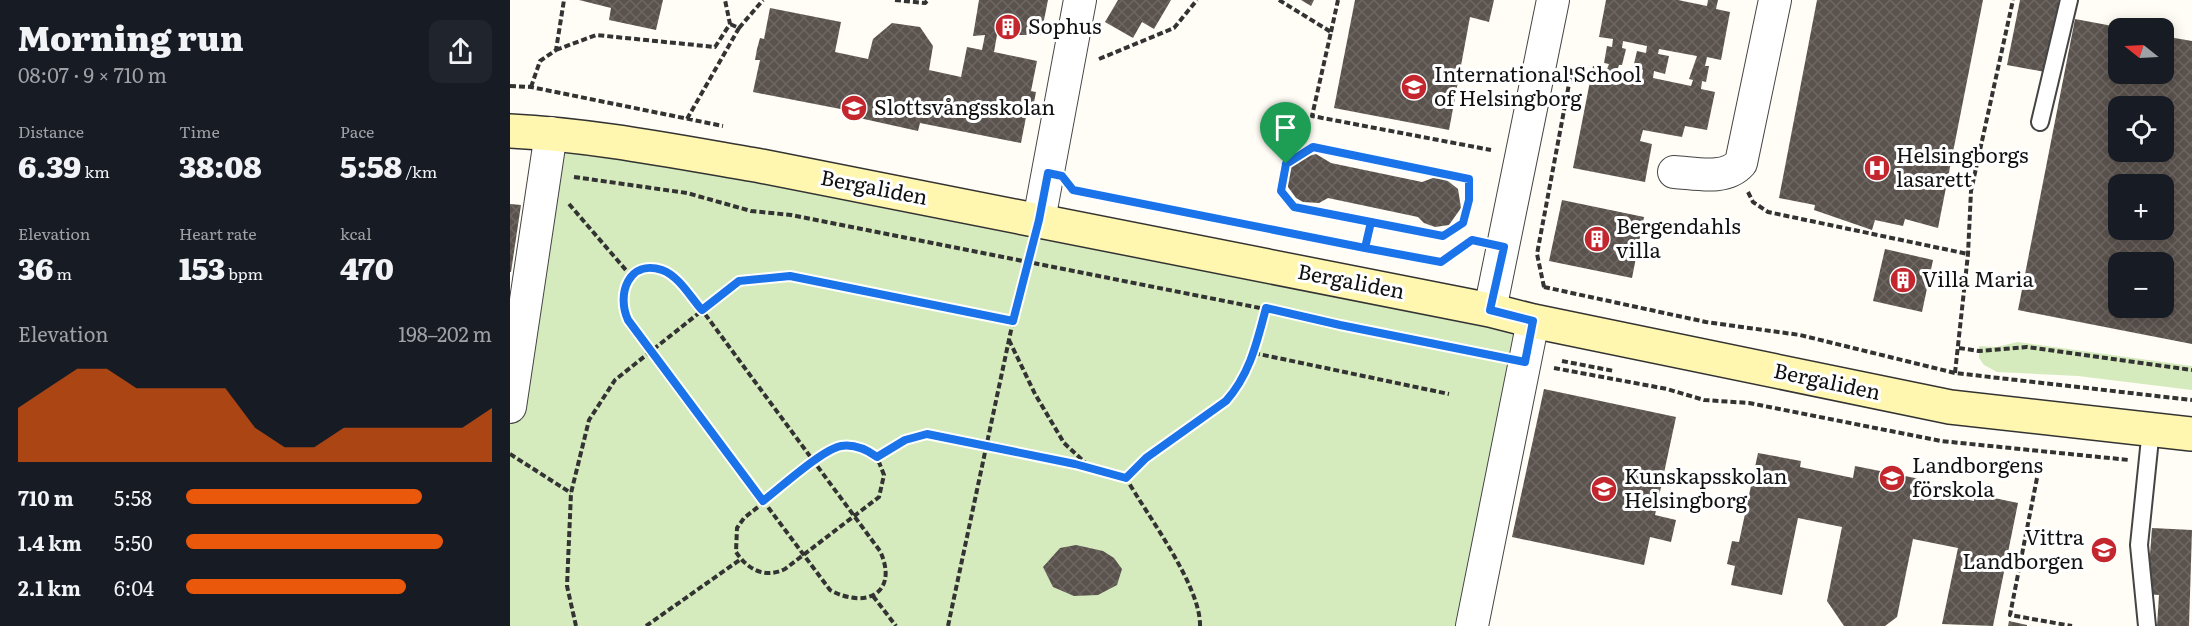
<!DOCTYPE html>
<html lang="en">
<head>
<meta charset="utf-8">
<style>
	:root { --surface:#171b24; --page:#20242c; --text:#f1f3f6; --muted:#9ea1a6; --accent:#ea580c }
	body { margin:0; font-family:Literata,serif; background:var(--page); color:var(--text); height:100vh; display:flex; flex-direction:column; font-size:22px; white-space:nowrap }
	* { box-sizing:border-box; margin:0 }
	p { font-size:20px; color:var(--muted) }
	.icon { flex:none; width:33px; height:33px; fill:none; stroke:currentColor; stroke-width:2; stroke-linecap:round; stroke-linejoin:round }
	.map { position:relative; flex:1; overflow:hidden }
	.sheet { display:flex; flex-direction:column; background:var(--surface); width:510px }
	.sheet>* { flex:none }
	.needle { width:39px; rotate:288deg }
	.buttons { position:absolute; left:1598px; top:18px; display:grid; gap:12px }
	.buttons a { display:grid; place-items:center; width:66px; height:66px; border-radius:12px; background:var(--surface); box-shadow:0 3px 15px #0003; font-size:30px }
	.pin { position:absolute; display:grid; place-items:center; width:51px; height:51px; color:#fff; margin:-62px -26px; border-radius:50% 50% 50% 0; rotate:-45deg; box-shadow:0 0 6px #0007 }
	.pin .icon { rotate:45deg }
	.round { display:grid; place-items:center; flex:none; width:63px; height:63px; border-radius:12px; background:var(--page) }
	.summary { display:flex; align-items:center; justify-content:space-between; height:102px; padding:0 18px }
	h1 { font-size:33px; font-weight:800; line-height:45px }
	.figures { display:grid; grid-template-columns:repeat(3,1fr); gap:9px; height:102px; padding:6px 18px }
	.figures div { display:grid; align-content:center }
	.figures b { font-size:30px; font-weight:800 }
	.figures small { font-size:16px; font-weight:400 }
	.figures p { font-size:16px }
	.chart { height:168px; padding:12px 18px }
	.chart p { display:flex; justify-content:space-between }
	.chart svg { width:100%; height:108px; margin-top:6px; fill:var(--accent); opacity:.7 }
	ul { padding:0 18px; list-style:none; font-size:20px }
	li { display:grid; grid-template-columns:96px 72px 1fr; align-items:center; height:45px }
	li i { height:15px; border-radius:8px; background:var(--accent) }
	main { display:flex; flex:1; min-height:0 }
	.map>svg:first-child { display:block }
	.park { fill:#d5ebbd }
	.building { fill:url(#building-cross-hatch); fill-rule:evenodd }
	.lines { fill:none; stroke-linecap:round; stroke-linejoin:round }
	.lane-casing { stroke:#444; stroke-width:20 }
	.street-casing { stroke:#444; stroke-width:34 }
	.secondary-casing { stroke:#333; stroke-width:36 }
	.path { stroke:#333; stroke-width:4; stroke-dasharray:6 3; stroke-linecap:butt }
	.lane { stroke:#fff; stroke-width:16 }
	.street { stroke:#fff; stroke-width:32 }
	.secondary { stroke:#fff6b0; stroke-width:33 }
	.route-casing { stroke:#fff; stroke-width:12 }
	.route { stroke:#1a73e8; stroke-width:8 }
	.labels { text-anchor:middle; stroke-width:6; stroke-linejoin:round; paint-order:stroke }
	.poi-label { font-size:21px; fill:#111; stroke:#fff; text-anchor:start }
	.street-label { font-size:21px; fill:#111; stroke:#fff }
</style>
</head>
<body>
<main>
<section class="sheet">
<div class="summary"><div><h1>Morning run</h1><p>08:07 · 9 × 710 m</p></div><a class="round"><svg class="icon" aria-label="share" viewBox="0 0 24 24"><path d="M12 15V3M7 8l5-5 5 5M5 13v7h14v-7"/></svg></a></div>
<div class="figures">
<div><p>Distance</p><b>6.39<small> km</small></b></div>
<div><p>Time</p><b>38:08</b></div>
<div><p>Pace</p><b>5:58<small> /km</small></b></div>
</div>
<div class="figures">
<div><p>Elevation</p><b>36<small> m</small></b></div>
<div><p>Heart rate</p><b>153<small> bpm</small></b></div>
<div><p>kcal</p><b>470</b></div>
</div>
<div class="chart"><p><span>Elevation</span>198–202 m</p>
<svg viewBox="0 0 160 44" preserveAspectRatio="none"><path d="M0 44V22L10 14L20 6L30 6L40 14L50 14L60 14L70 14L80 30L90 38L100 38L110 30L120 30L130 30L140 30L150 30L160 22V44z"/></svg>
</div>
<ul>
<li><b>710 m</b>5:58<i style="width:77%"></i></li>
<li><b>1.4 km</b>5:50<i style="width:84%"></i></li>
<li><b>2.1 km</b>6:04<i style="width:72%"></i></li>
</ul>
</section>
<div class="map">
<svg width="1682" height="626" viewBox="0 0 1682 626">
	<defs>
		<pattern id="building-cross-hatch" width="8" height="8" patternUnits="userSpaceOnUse" patternTransform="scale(1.5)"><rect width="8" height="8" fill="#5a524d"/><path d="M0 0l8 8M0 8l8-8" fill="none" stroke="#6d6662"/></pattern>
	</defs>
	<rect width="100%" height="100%" fill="#fffdf5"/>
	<path class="park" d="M41,133L1021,324L962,626H0V407Z
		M1508,342L1682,366V390L1568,376L1487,372L1474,365L1469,358V346L1486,347Z"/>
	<path class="building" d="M69,0H153L146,30L99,20L101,8Z
		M469,0H538L531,35H487L484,52L527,61L521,91L526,92L522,113L517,112L511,143L410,123L408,131L345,117L346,112L243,92L250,60H245L247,49L250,38L254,39L260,8L331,22L325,52L358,59L363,39L382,23L410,27L423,46L419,70L451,77L457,47L472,50L475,35L463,36Z
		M608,0H661L644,29L632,22L623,38L595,22Z
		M791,0H804L801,6Z
		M845,0H984L979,22L960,17L939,130L824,108Z
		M1096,0H1168L1197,6L1198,0H1208L1206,9L1220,12L1211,60L1197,57L1195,66H1199L1196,82L1192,81L1191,89L1205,92L1197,130L1175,126L1172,137L1133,130L1130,141L1142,144L1135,182L1063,168L1083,66L1097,69L1099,64L1094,63L1097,46L1102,47L1103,39L1089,37ZM1113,41L1137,46L1136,53L1127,51L1123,68L1133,70L1132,76L1107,71L1109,65H1112L1116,49L1112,48ZM1149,49L1187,56L1179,79L1183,80L1181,86L1143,78L1144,71L1155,74L1159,56L1148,54Z
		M1307,0H1473L1428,228L1395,219L1393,226L1365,220L1362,230L1304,210L1305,205L1269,198Z
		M1510,0H1549L1535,72L1497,65Z
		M1565,19L1608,27V74H1653V36L1682,41V344L1508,310ZM1608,106H1653V152H1608ZM1608,184H1653V230H1608ZM1608,262H1653V308H1608Z
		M806,154L821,163L912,182L923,178H934L948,189L951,208L939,225L925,227L914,223L908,217L818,198L809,203L793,202L786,198L778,187V172L787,159Z
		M1052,200L1134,217L1122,278L1039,261Z
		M0,204L11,205L1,272H0Z
		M1375,249L1423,260L1412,312L1363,301Z
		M1034,389L1166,417L1145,515L1166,520L1161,542L1140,537L1134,565L1002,537Z
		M1248,453L1291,461L1290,467L1343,478L1345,466L1410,479L1408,489L1464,501L1465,494L1508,503L1483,626L1432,624L1448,548L1403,539L1387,617L1375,626H1334L1317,601L1332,527L1288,518L1272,595L1221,585L1225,566L1217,564L1222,541L1229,542Z
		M1642,528L1682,530L1679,626H1647L1649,595L1637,594Z
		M566,545L593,551L604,558L612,569L607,585L588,595L564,596L543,587L533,567L550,548Z
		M1499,621L1517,625V626H1498Z"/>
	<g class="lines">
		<defs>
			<path id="lane" d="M1530,122L1559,0
				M1637,626L1629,545L1641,429"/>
			<path id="street" d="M1164,172C1185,173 1215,181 1231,163L1265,0
				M529,220L570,0
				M980,310L1043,0
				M0,407L41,133
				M962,626L1023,321"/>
			<path id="secondary" d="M0,131C84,135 168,152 251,166L980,310L1023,321L1440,407L1682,434"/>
		</defs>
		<use href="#lane" class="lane-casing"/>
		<use href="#street" class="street-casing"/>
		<use href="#secondary" class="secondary-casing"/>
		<path class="path" d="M385,0L415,3L418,0
			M769,0L821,32L802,116L981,150
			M229,28L253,0
			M821,32L828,0
			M46,50L86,35L205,47L220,24L215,0
			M589,59L664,28L687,0
			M0,86L21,87L213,126
			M21,87L30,61L46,50L54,0
			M177,119L229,28L220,24
			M803,147L959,179V200L953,223L933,236L784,207L771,191L776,164Z
			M64,177L177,193L241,211L281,215L987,355
			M564,190L920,261L931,262L962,240H965
			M1238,192L1243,202L1258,212L1458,254
			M59,204L121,276
			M856,248L861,222
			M142,268C165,273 177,293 192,310L370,551C389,592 357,610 320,590L118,320C107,296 115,272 142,268Z
			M1034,287L1196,322L1290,335L1445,373L1682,400
			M1034,287L1027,254L1062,68
			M499,340L525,394L554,443L582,469
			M1449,348L1469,351L1517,347L1682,370
			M744,353L939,394
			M1052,361L1104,371
			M1044,368L1157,389L1194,400L1239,403L1431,441L1619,460
			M1445,373L1458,254L1461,191L1503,0
			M329,446L348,447L367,457L374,475L369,497L275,569C254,579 237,569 226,552L227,528L234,518L314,455Z
			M0,454L61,493
			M367,457L395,440L417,434L565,464L616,478
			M1527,478L1500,615L1562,626
			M363,596L386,626
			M66,626L57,586L61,493L79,420L105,380L229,281L281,276L503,321
			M136,626L231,559
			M438,626L503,321L522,249
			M690,626C691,586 637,515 616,478L636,458L716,401C740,374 747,342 756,308"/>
		<use href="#lane" class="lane"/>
		<use href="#street" class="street"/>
		<use href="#secondary" class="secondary"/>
	</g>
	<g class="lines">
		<defs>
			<path id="route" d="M776,164L771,191L784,207L861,222L855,248L563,190L552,176L538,173L529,220L503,321L280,276L229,281L192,310C181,298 169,276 152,270C119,259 106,294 118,320L253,501C270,488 313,449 331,446C345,444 356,449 367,457L395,440L417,434L565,464L616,478L636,458L716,401C740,374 747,342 756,308L830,325L1015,362L1023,321L980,310L994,247L962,240L931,262L855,248L861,222L933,236L953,223L959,200V179L803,147L776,164"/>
		</defs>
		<use href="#route" class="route-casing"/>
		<use href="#route" class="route"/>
	</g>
	<defs>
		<symbol id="building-disc" viewBox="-11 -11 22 22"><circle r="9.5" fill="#c4262e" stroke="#fff"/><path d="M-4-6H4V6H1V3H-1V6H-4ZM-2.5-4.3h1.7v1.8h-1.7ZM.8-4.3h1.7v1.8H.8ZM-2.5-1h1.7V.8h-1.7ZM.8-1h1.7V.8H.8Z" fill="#fff"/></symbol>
		<symbol id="school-disc" viewBox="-11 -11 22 22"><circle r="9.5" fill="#c4262e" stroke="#fff"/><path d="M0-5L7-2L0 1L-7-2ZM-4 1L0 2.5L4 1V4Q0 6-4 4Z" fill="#fff"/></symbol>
		<symbol id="hospital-disc" viewBox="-11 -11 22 22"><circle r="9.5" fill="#c4262e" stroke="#fff"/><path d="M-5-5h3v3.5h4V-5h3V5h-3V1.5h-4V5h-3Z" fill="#fff"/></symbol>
	</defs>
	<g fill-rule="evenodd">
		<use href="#building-disc" x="483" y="12" width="30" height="30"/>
		<use href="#school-disc" x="889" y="72" width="30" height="30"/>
		<use href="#school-disc" x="329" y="93" width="30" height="30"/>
		<use href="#hospital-disc" x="1352" y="153" width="30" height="30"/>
		<use href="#building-disc" x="1072" y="224" width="30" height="30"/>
		<use href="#building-disc" x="1378" y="265" width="30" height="30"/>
		<use href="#school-disc" x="1367" y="463" width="30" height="30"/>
		<use href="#school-disc" x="1079" y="474" width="30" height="30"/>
		<use href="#school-disc" x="1579" y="535" width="30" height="30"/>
	</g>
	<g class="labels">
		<g class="poi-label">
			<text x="518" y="34">Sophus</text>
			<text x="924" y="82">International School<tspan x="924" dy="24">of Helsingborg</tspan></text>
			<text x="364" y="115">Slottsvångsskolan</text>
			<text x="1386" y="163">Helsingborgs<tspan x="1386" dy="24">lasarett</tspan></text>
			<text x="1106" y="234">Bergendahls<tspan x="1106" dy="24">villa</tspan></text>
			<text x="1412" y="287">Villa Maria</text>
			<text x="1402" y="473">Landborgens<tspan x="1402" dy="24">förskola</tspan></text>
			<text x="1114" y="484">Kunskapsskolan<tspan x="1114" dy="24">Helsingborg</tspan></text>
			<text x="1574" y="545" text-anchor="end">Vittra<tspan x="1574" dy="24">Landborgen</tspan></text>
		</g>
		<g class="street-label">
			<text transform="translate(364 188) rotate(11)" y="7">Bergaliden</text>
			<text transform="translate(841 282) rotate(11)" y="7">Bergaliden</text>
			<text transform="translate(1317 382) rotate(12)" y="7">Bergaliden</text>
		</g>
	</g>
</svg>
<div class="buttons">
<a><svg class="needle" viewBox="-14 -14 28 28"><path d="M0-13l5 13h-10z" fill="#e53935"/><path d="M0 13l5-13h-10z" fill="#9ea1a6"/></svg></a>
<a><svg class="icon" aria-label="locate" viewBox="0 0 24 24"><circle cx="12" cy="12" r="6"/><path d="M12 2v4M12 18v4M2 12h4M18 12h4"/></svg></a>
<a>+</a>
<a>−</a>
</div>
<div class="pin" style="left:776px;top:164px;background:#1e9e55"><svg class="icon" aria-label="arrive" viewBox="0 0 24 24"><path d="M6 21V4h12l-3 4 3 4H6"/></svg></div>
</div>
</main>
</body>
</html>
